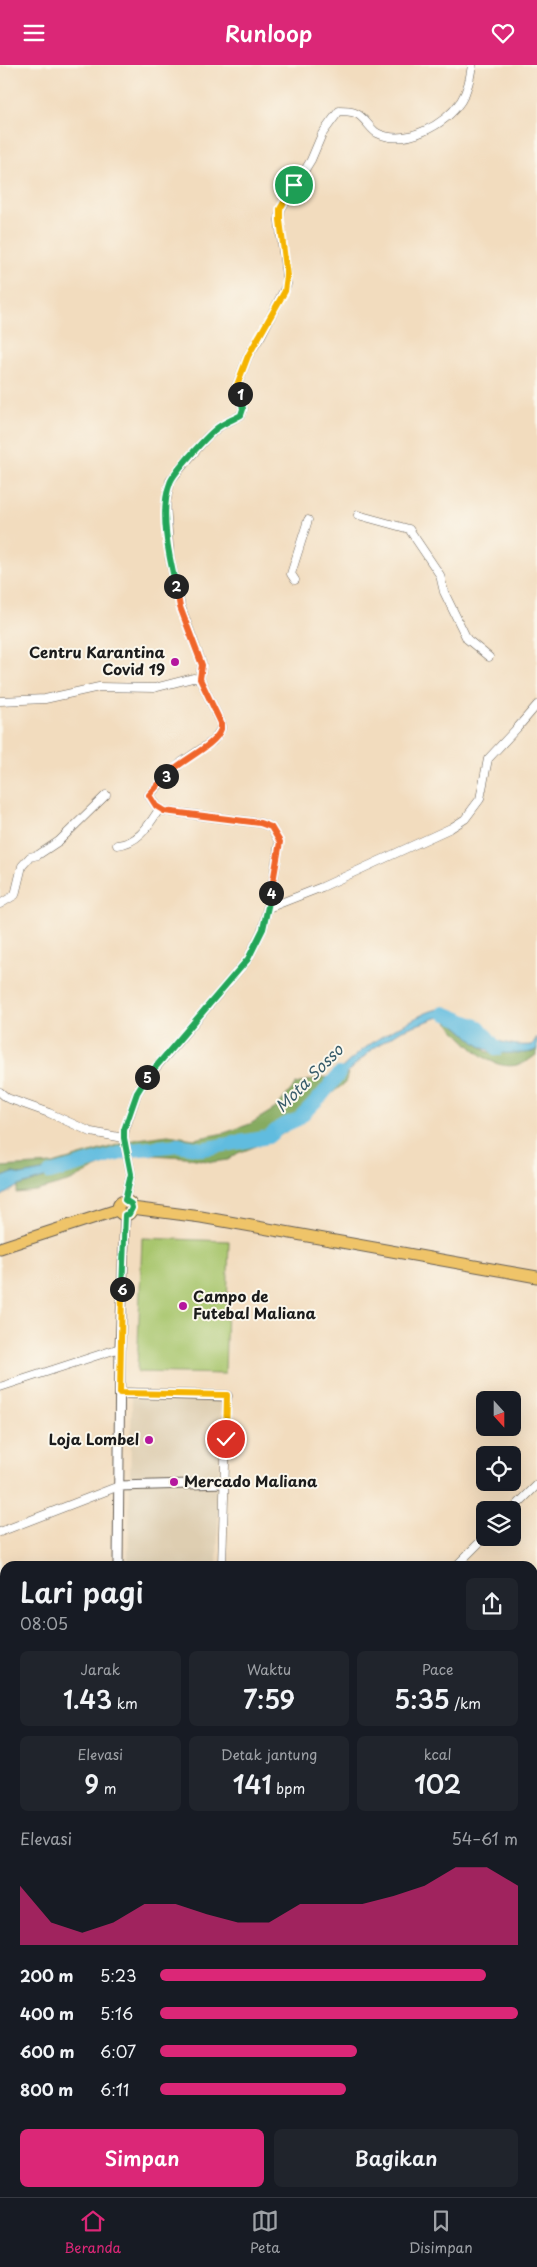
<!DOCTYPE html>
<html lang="id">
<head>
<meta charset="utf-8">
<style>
	:root { --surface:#171b24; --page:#20242c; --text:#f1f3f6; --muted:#9ea1a6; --line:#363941; --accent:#db2777 }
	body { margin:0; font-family:"Playpen Sans",sans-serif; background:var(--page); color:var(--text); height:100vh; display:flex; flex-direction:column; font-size:19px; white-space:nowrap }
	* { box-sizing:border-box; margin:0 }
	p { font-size:16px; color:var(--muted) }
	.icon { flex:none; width:28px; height:28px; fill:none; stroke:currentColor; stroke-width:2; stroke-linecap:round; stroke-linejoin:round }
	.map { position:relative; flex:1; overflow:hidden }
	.side { position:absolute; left:0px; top:1496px; width:538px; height:636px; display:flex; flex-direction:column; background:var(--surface); border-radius:15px 15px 0 0; box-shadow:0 5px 20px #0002 }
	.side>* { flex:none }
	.needle { width:32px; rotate:159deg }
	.tools { position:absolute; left:476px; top:1326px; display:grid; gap:10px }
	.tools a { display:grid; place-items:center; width:45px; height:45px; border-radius:8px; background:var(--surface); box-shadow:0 5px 20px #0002; font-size:25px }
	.pin { position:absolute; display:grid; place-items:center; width:42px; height:42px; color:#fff; margin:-21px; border:2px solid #fff; border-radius:50%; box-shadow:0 1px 5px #0007 }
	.km { position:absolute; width:25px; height:25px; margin:-12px; border-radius:50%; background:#222; color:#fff; font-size:14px; line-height:25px; text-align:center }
	.round { display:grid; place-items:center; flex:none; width:52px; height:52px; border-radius:8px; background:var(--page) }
	.head { display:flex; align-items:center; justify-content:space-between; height:85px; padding:0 20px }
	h1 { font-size:28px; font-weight:600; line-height:38px }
	.stats { display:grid; grid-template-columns:repeat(3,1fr); gap:8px; height:85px; padding:5px 20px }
	.stats div { display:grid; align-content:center; border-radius:8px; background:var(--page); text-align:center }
	.stats b { font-size:25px; font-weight:600 }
	.stats small { font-size:14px; font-weight:400 }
	.stats p { font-size:14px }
	.chart { height:140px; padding:10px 20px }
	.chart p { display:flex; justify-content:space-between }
	.chart svg { width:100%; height:90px; margin-top:5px; fill:var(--accent); opacity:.7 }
	.action { display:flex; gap:10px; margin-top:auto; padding:10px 20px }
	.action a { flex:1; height:58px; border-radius:8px; background:var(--accent); color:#fff; font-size:20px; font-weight:600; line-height:58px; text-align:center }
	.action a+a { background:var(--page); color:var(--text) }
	ul { padding:0 20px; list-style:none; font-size:16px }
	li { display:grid; grid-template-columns:80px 60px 1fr; align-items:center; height:38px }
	li i { height:12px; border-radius:6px; background:var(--accent) }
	header { display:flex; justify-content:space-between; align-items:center; height:65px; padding:0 20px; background:var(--accent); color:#fff; font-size:22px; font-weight:600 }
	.tab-bar { display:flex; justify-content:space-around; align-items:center; height:70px; border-top:1px solid var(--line); background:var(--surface); font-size:14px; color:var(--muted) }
	.tab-bar a { display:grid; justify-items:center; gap:2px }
	.tab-bar .current { color:var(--accent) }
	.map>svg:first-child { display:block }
	.built { fill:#deceb1 }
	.green { fill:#a8c66d; stroke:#627144 }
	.forest { fill:#86ab60; stroke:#51643e }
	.water { fill:#61bcdf; stroke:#3e6c7e }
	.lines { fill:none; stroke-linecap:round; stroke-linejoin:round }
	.river { stroke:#61bcdf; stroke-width:14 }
	.minor-casing { stroke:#675f55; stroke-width:9 }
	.tertiary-casing { stroke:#675f55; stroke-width:11 }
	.primary-casing { stroke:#675f55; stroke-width:13 }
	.minor { stroke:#fff; stroke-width:8 }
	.tertiary { stroke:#fff; stroke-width:9 }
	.primary { stroke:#efc469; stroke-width:11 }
	.split-1-casing { stroke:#fff; stroke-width:10 }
	.split-2-casing { stroke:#fff; stroke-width:10 }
	.split-3-casing { stroke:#fff; stroke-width:10 }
	.split-4-casing { stroke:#fff; stroke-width:10 }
	.split-5-casing { stroke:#fff; stroke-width:10 }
	.split-6-casing { stroke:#fff; stroke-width:10 }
	.split-7-casing { stroke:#fff; stroke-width:10 }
	.split-1 { stroke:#f5b400; stroke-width:6 }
	.split-2 { stroke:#22a559; stroke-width:6 }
	.split-3 { stroke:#f0652b; stroke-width:6 }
	.split-4 { stroke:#f0652b; stroke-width:6 }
	.split-5 { stroke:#22a559; stroke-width:6 }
	.split-6 { stroke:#22a559; stroke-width:6 }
	.split-7 { stroke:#f5b400; stroke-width:6 }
	.poi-dot { fill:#b5179e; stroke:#fbf7ec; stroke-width:2 }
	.labels { text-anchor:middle; stroke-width:4; stroke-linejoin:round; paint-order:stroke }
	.poi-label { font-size:15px; font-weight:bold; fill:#1c1c1c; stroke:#fbf7ec; text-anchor:end }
	.water-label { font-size:16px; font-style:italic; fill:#385c6a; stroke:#fbf7ec }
</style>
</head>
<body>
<header><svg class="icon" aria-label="menu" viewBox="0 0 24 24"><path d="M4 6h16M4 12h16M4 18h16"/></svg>Runloop<svg class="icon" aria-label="heart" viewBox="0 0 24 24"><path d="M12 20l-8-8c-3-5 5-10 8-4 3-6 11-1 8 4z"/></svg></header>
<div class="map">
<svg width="537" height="2132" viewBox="0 0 537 2132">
	<rect width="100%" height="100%" fill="#fbf7ec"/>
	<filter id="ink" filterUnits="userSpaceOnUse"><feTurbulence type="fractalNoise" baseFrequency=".02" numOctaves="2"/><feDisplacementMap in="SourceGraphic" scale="10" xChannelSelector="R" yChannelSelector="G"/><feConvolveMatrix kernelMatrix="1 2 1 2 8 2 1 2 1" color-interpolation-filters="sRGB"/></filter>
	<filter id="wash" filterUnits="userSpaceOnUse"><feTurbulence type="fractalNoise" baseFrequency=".0096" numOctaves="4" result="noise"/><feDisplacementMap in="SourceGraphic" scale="20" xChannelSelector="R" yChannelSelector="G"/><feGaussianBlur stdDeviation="1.12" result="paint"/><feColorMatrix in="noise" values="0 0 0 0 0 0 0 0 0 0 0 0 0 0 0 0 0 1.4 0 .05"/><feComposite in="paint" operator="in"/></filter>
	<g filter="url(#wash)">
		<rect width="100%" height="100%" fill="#f2dcbe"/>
		<path class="built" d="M132,1331L221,1333L217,1501H128Z"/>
		<path class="green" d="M142,1173L229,1176L225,1309L137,1307Z"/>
		<path class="forest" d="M442,951L452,957L487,987H533L537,984V989C500,1022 466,978 442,951Z
			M348,1008L345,1018L312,1044L303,1055L275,1074L238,1088L228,1095L212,1097L185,1092L135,1089L99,1101L71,1116L36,1126L16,1128L18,1121L63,1107L68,1102L21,1110L13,1108L0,1113V1102L53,1099L138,1074L168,1070L194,1074L224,1068L250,1059L276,1043L296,1019L321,1012L331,1013L318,1028L334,1019Z"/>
		<path class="water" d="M443,943C455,947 456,950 465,958C484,973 508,982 532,980L537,972V984C530,989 522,988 514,988C474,991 472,967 442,951L402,965L386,975L374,983L334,1019L317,1029C344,998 373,973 410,956C421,950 431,945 443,943Z
			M68,1101L63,1107L18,1121L0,1132V1113L13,1108L21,1110Z"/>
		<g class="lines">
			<path class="river" d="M444,948L479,962L497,984
				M50,1108L132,1085L178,1080L202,1084L268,1072L280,1062L298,1054L322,1030L339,1009"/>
		</g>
	</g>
	<g filter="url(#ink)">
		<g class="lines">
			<defs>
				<path id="minor" d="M358,450L409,464L440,510L444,527L467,574L489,592
					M295,515L291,509L308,455
					M0,636L45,634L99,622L154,623L193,613L200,614
					M117,780C139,778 148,761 160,743
					M0,839L15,830L22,801L30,792L38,790L59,776L106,730
					M268,843L322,822L451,763L465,754L480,734L488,694L518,662L537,640
					M0,1027L7,1033L49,1048L91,1067L124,1073
					M125,1135L131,1109L124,1073L125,1065L137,1028L148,1012L248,894L263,863L274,811L279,777L271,762L260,758L164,746L156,741L149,730L182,697L213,676L221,664V658L200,614L202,599L181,542L170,495L166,439L170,416L207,372L220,361L241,350L243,344L237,320L239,315L248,291L261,271L287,219L279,155L281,144L311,95L322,69L339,46C344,46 350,46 355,48C364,51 369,63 377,68C405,82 445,60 461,36C468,25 470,13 472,0
					M0,1322L120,1283
					M512,1445L537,1420
					M0,1467L119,1421
					M222,1501L227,1331
					M456,1501L485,1472
					M0,2092L5,2088
					M108,2128L113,2132
					M278,2128L281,2132
					M129,2132V2128"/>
				<path id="tertiary" d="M120,1328L227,1331
					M119,1421L225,1418
					M118,1501L120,1283L125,1150"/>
				<path id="primary" d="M118 1143a7 7 0 1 1 14 0a7 7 0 1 1-14 0Z
					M132,1143L201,1152L537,1212
					M0,1183L117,1145"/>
			</defs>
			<use href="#minor" class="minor-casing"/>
			<use href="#tertiary" class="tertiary-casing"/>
			<use href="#primary" class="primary-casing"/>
			<use href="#minor" class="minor"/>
			<use href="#tertiary" class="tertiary"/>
			<use href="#primary" class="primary"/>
		</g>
	</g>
	<g class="lines" filter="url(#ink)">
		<defs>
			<path id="split-1" d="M240,329L237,320L248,291L285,226L287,211L280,155V144L294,120"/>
			<path id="split-2" d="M176,521C169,492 159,446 170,418C173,408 210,367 220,361C226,357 234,354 241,350L243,344L240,329"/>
			<path id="split-3" d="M166,711C180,695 215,682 221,664V658L200,614L202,600L180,542L176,521"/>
			<path id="split-4" d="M166,711L149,730L156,741L164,746L260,758L271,762L280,777L271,828"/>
			<path id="split-5" d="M147,1012L248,894L263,864L271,828"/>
			<path id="split-6" d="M122,1224L125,1150L129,1149L132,1143L131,1139L125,1135L131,1109L124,1073V1065L137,1028L147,1012"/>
			<path id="split-7" d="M122,1224L120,1328L227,1330L226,1374"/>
		</defs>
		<use href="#split-1" class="split-1-casing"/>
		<use href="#split-2" class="split-2-casing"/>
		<use href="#split-3" class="split-3-casing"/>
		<use href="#split-4" class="split-4-casing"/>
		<use href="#split-5" class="split-5-casing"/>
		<use href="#split-6" class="split-6-casing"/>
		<use href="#split-7" class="split-7-casing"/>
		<use href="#split-1" class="split-1"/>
		<use href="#split-2" class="split-2"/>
		<use href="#split-3" class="split-3"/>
		<use href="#split-4" class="split-4"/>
		<use href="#split-5" class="split-5"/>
		<use href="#split-6" class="split-6"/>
		<use href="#split-7" class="split-7"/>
	</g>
	<g class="poi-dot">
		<circle cx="175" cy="597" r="5"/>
		<circle cx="183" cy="1241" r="5"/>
		<circle cx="149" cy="1375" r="5"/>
		<circle cx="174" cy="1417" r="5"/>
	</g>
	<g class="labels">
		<g class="poi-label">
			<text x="165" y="593">Centru Karantina<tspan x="165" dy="17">Covid 19</tspan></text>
			<text x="193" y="1237" text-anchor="start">Campo de<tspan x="193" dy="17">Futebal Maliana</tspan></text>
			<text x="139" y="1380">Loja Lombel</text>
			<text x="184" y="1422" text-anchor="start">Mercado Maliana</text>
		</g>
		<g class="water-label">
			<text transform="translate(309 1013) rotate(-45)" y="6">Mota Sosso</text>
		</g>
	</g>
</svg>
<div class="tools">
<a><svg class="needle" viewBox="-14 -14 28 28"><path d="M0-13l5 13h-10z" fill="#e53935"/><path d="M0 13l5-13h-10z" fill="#9ea1a6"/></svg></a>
<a><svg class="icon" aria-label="locate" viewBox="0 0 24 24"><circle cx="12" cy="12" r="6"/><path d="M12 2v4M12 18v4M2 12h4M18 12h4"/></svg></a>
<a><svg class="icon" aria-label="layers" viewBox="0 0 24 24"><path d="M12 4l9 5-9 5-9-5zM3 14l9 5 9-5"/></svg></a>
</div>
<div class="pin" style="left:294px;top:120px;background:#1e9e55"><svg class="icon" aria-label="arrive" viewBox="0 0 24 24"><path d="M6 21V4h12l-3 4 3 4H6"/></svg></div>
<div class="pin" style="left:226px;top:1374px;background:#d93025"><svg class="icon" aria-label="check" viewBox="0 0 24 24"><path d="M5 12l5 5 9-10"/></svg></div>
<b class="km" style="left:240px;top:329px">1</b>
<b class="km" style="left:176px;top:521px">2</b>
<b class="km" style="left:166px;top:711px">3</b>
<b class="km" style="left:271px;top:828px">4</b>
<b class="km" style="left:147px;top:1012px">5</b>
<b class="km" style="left:122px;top:1224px">6</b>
<section class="side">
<div class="head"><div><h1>Lari pagi</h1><p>08:05</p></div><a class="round"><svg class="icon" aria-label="share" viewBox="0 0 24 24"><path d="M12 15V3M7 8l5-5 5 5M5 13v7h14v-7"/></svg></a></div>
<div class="stats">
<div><p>Jarak</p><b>1.43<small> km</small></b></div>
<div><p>Waktu</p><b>7:59</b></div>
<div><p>Pace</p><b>5:35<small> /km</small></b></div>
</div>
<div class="stats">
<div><p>Elevasi</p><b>9<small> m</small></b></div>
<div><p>Detak jantung</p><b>141<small> bpm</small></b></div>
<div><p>kcal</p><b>102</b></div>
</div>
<div class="chart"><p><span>Elevasi</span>54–61 m</p>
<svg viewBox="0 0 160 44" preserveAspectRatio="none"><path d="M0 44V15L10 33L20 38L30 33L40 24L50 24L60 29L70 33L80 33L90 24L100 24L110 24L120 20L130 15L140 6L150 6L160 15V44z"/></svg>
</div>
<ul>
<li><b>200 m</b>5:23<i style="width:91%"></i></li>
<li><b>400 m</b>5:16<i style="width:100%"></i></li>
<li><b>600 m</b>6:07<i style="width:55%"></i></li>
<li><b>800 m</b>6:11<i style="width:52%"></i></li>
</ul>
<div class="action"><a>Simpan</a><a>Bagikan</a></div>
</section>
</div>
<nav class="tab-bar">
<a class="current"><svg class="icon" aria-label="home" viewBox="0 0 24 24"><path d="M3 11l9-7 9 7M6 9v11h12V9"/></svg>Beranda</a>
<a><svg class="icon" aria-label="map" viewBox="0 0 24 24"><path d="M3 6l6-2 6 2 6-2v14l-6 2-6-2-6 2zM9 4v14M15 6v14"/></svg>Peta</a>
<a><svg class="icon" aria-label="saved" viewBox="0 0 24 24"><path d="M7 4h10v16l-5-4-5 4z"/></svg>Disimpan</a>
</nav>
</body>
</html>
